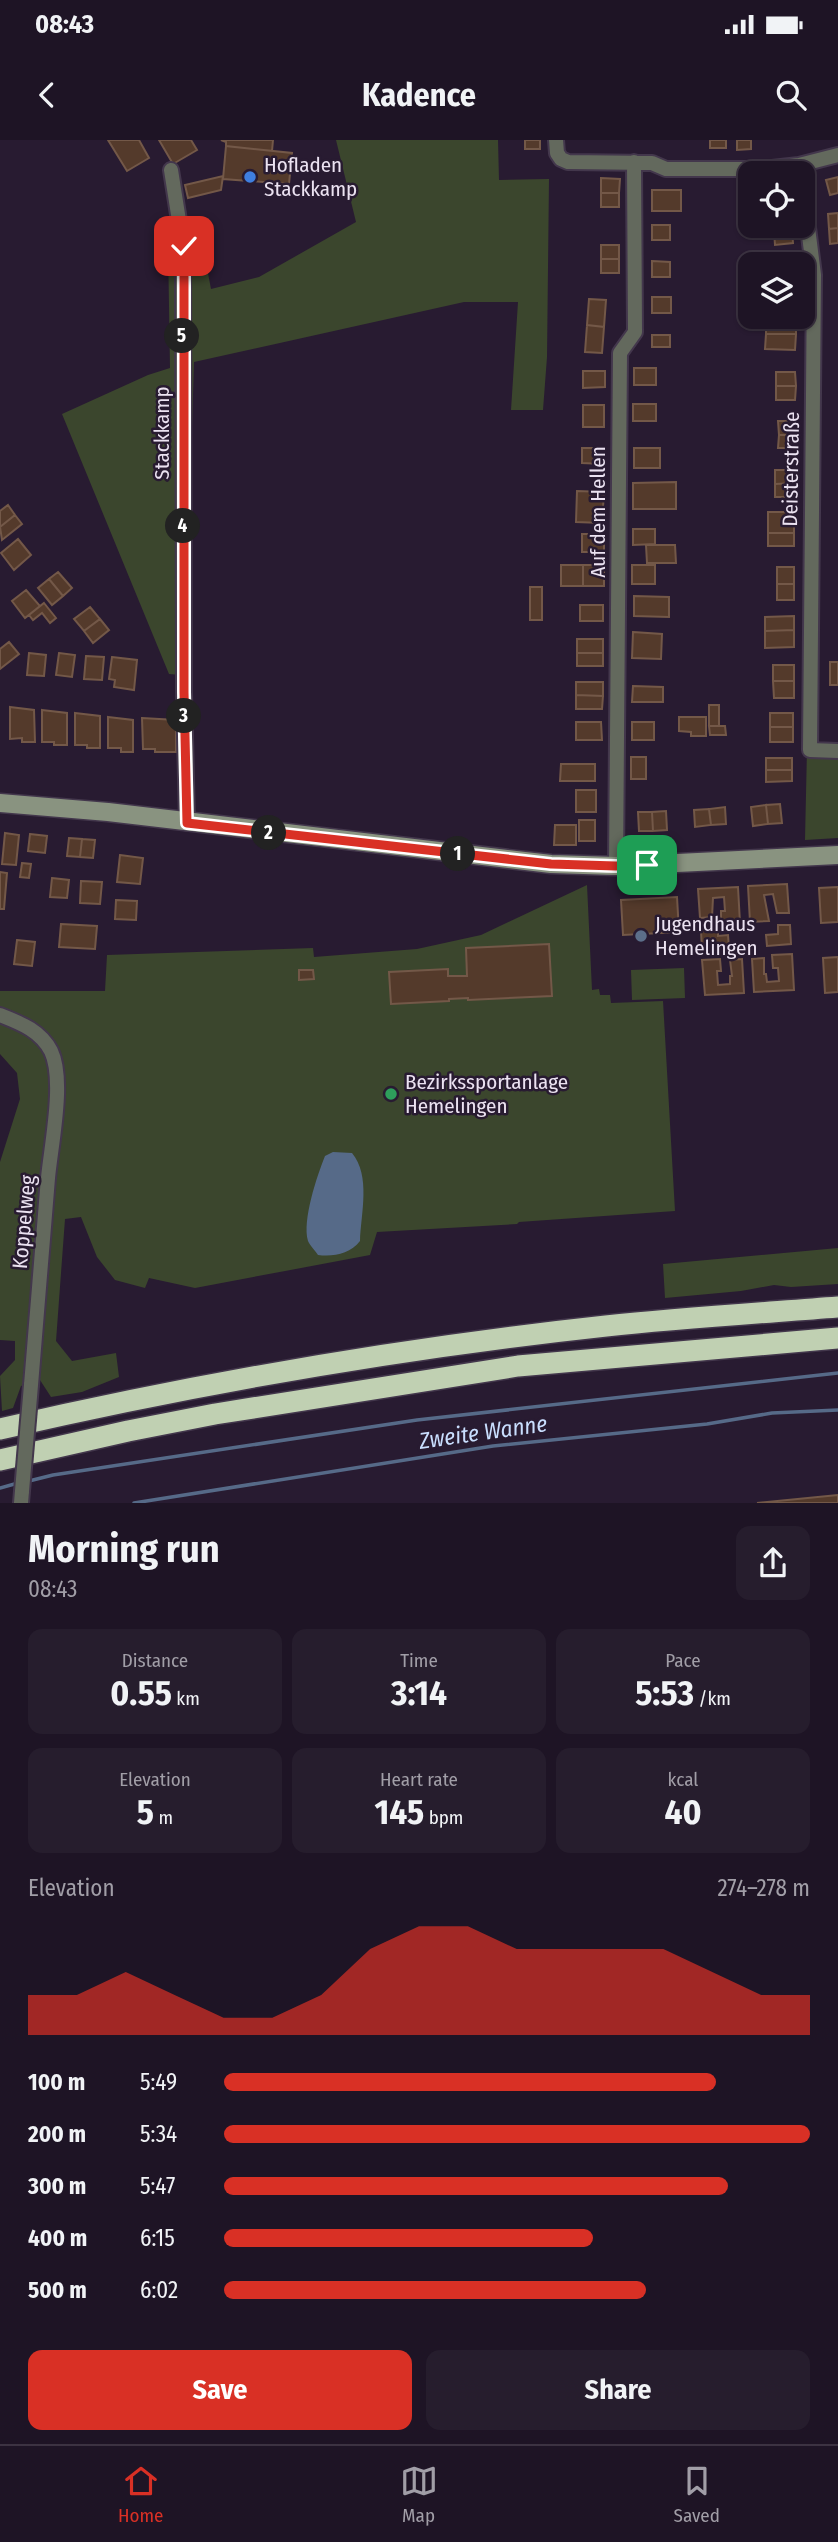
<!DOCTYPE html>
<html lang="en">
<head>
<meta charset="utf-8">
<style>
	:root { --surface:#1e1425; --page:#261d2d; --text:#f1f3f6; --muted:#a19ea7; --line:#3c3342; --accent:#d93025 }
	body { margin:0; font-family:"Fira Sans Condensed",sans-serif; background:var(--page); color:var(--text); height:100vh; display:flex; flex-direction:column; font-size:26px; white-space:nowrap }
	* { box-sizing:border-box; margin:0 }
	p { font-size:23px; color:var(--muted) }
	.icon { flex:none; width:38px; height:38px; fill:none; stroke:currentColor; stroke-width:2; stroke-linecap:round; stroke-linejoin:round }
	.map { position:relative; height:1363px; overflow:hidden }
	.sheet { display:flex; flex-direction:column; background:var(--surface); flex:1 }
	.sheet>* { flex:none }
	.tools { position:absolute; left:738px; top:21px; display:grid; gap:14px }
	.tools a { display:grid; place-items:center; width:77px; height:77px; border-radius:14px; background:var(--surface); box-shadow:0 2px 5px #0004,0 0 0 2px var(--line); font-size:35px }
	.pin { position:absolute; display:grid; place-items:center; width:60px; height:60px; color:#fff; margin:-30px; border-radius:14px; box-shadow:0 4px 10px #0006 }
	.km { position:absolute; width:35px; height:35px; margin:-18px; border-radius:50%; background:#222; color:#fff; font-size:19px; line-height:35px; text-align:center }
	.round { display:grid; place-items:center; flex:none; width:74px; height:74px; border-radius:14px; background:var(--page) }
	.head { display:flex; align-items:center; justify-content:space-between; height:119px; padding:0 28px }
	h1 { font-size:38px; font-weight:700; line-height:52px }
	.figures { display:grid; grid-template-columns:repeat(3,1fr); gap:10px; height:119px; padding:7px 28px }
	.figures div { display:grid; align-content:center; border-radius:14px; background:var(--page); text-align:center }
	.figures b { font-size:35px; font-weight:700 }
	.figures small { font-size:19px; font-weight:400 }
	.figures p { font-size:19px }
	.chart { height:196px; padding:14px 28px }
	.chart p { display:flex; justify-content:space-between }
	.chart svg { width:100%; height:126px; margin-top:7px; fill:var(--accent); opacity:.7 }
	.button { display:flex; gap:14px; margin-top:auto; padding:14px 28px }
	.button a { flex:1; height:80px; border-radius:14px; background:var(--accent); color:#fff; font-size:28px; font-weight:700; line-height:80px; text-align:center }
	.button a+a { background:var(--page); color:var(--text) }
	ul { padding:0 28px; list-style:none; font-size:23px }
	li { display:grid; grid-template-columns:112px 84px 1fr; align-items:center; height:52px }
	li i { height:18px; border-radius:9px; background:var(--accent) }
	.status { display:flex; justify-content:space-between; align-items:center; height:49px; padding:0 35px; background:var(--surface); direction:ltr }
	.status svg { height:19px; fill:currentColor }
	header { display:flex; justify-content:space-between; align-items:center; height:91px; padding:0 28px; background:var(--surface); font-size:32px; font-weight:700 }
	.tab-bar { display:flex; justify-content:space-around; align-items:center; height:98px; border-top:2px solid var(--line); background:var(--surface); font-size:19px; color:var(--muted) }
	.tab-bar a { display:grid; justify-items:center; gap:4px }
	.tab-bar .selected { color:var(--accent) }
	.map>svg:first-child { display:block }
	.green { fill:#3b462d }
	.water { fill:#566a88 }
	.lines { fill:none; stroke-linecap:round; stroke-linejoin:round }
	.stream { stroke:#566a88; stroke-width:3.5 }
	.building { fill:#543a2b; stroke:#735848; stroke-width:2 }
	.minor-casing { stroke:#43374c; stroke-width:18 }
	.secondary-casing { stroke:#43374c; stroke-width:21 }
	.motorway-casing { stroke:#43374c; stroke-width:24 }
	.minor { stroke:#63695d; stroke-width:14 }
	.secondary { stroke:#899380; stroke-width:18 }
	.motorway { stroke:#c0d0b2; stroke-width:21 }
	.minor-bridge-casing { stroke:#43374c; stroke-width:18; stroke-linecap:butt }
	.minor-bridge { stroke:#63695d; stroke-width:14 }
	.route-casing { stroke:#fff; stroke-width:14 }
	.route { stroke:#d93025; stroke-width:9 }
	.shop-dot { fill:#3f7fe0; stroke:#281b31; stroke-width:2.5 }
	.service-dot { fill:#5c6f8a; stroke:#281b31; stroke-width:2.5 }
	.leisure-dot { fill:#2e9e5b; stroke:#281b31; stroke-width:2.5 }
	.labels { text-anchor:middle; stroke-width:5; stroke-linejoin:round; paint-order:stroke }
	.poi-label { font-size:21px; fill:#ebe2f1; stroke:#281b31; text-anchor:start }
	.street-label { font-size:21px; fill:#ebe2f1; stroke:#281b31 }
	.water-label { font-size:23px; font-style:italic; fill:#c9defe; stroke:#281b31 }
</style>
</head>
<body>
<div class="status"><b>08:43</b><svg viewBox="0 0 49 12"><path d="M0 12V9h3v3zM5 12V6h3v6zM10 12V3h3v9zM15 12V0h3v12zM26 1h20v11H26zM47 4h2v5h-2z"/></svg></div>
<header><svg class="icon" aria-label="back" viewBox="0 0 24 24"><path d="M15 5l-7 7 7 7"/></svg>Kadence<svg class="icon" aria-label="search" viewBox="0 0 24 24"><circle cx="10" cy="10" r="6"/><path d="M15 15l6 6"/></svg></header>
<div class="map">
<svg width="838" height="1363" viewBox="0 0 838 1363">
	<rect width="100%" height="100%" fill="#281b31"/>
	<path class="green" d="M336,0H498L499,40L549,39L547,217L543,270H511L518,162H464L194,222L191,321L178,322L181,535L169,534L62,274L148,235L170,228L168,104L201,97L211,149L259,137L356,82Z
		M807,609H838V698L805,700Z
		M587,745L592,850L599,849L600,855H610L611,863L663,861L675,1071L519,1082L517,1084L377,1092L370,1115L195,1148L149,1138L145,1148L115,1140L97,1117L81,1077L65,1079L56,1201L72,1221L116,1213L119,1237L82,1252L51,1257L40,1240L21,1246L13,1268L2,1271L0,1236L15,1220V1201L0,1200V1022L20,959L17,933L0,914V851H105L107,815L313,808L314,817L417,809L481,795Z
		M684,828L685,858L632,860L631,830Z
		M838,1108V1144L791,1147L774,1145L741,1151L665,1158L663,1124Z"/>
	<path class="water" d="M333,1012L352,1013C371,1036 361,1073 360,1101C350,1114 333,1117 318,1115C315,1110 310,1106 308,1101C302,1080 317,1036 325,1016Z"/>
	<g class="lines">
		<path class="stream" d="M25,1342L53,1335L417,1280L838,1233
			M0,1348L18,1343
			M134,1363L493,1306L707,1284L772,1273L838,1270"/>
	</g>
	<path class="building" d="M108,0H139L149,18L127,31Z
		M159,0H191L197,10L173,24Z
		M221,0H273L272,11L226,6V2Z
		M525,0H540V9H525Z
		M710,0H726V8H710Z
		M737,0H751V9L737,10Z
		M226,6L292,13L289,44L223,39Z
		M223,36L221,50L188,58L185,45Z
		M838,37V53L830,55L826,40Z
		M601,38L620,39L619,53H601Z
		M652,50H681V71H652Z
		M601,53H619V67H601Z
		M838,73V88L829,89L828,74Z
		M652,85H670V100H652Z
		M838,88V103L830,104L829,89Z
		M792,89L793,103L775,105L774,91Z
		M601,105H619V119H601Z
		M601,119H619V133H601Z
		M652,121L670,122V137H652Z
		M652,157H671V173H652Z
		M589,159L606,160L604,187L587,185Z
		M766,179L796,180V194H766Z
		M587,185L604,187L602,213L585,212Z
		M766,194H796L795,210L765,209Z
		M652,195H670V207H652Z
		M634,228H656V245H634Z
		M583,231H605V247L583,248Z
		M776,232H795L796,246H776Z
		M776,246H796L795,260H776Z
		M633,264H656V281H633Z
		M583,265H604V287H583Z
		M778,281H795V295H779Z
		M779,295H795V308H778Z
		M582,308H604V324L582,323Z
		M634,308H660V328H634Z
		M775,330H794L795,343L775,344Z
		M676,342V369H633V343Z
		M795,343V357H775V344Z
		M577,351L604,352L602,383L576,382Z
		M8,365L15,375L0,387V371Z
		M768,372H794V393H768Z
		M15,375L22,384L2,400L0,387Z
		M633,389H655V404L633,405Z
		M768,393H794V406H768Z
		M582,394H604V412H582Z
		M18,399L31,415L14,430L1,413Z
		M646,405H675L676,423H647Z
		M561,425H583V446H561Z
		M583,425H604V446H583Z
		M632,425H655V444H632Z
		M777,427H794V444H777Z
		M58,432L72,448L63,456L49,439Z
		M49,439L63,456L52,465L38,448Z
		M777,444H794V460H777Z
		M530,447H542V480H530Z
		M26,450L40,466L25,478L12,461Z
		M634,456L669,457V477L634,476Z
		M44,463L56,478L50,483L42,473L33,480L29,475Z
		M580,465H603V481H580Z
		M90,467L100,479L84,491L74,479Z
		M794,476V490L765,491V477Z
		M100,479L109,490L93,503L84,491Z
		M794,490V507L765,508V491Z
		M633,492L662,494L661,519L632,518Z
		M577,499H603V513H577Z
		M9,502L19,514L0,529V509Z
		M29,513L46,515L44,536L27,535Z
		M59,513L75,515L72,537L56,535Z
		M577,513H603V526H577Z
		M86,516L104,517L102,540L84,539Z
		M112,517L137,520L134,550L114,547L115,540L109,539Z
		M830,522H838V545H830Z
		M773,525H794V541H773Z
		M773,541H794V558H774Z
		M576,542H603V556L576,555Z
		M633,546L663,547V562H632Z
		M576,555L603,556L602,569H576Z
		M709,565H719V586H709Z
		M10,567L34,570L35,602H22V598L10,599Z
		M42,570L67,573V605H54V602H42Z
		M75,573L100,576V608H87V605H75Z
		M770,573H793V587H770Z
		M108,577L133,580V612H121V608H108Z
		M679,577H706V596H691V592L679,591Z
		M142,578L176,580V612H155V609H143Z
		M576,582H601L602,600H576Z
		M632,582H654V600H632Z
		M709,586H725L726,595H710Z
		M770,587H793V602H770Z
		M631,617H646V639H631Z
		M766,618H792V630H766Z
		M561,624H595V641H560Z
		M766,630H792V641L766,642Z
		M576,650H596V672H576Z
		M780,664L782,683L768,684L766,665Z
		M766,665L768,684L753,686L751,667Z
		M725,667L726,684L711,685L709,669Z
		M709,669L711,685L695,687L694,670Z
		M666,671L667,690L653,691L652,672Z
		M638,672H652L653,691H639Z
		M579,680H595V701H579Z
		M555,685H576V705H554Z
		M5,693L19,695L16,725L2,724Z
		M30,694L47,696L45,713L28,711Z
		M69,698L82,699L80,717L67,716Z
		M82,699L95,700L93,718L80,717Z
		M120,715L143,718L140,744L117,742Z
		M22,723L31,724L29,738L20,737Z
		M0,732L7,733L4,769H0Z
		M52,738L69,740L67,758L50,757Z
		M81,741L102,742L100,764L80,763Z
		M787,744L789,773H777L773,754L764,755L769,781L750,782L748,746Z
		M738,747L740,783L721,784V771H725L724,757L713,758L712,777L700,778L698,749Z
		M838,747V782L821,783L819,748Z
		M677,757L679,792L623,795L621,760Z
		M116,760L137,761L136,780L115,779Z
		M61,784L97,786L95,809L59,807Z
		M778,785H790L791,804L767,806L766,795L778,794Z
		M718,790V796L728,795L729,808L702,810L701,791Z
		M17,800L35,802L32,826L14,824Z
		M549,804L552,856L468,860V858L449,859V861L391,864L389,832L448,829V836H467L466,808Z
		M792,814L794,850L754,852L752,819L764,818V834H766L767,842L779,841L778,828H773L772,815Z
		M838,817V852L825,853L823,818Z
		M720,819L721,831H717L718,845L730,844V836H732L730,820L742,819L744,853L705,855L702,820Z
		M299,830H313L314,839L299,840Z
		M838,1355V1363H757Z"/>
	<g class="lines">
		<defs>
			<path id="minor" d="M556,0L557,13L561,19L568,22L652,23L666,29H762L799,25L838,15
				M171,30L183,106L184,552L187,683
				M803,48L814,135L810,610L838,611
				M616,726L620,213L635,192L634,22
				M0,875C20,883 40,890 51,911C65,940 51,1005 48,1038C42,1107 37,1176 31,1245
				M21,1363L22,1351"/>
			<path id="secondary" d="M0,663L108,672L551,724L616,726L838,715"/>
			<path id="motorway" d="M0,1289C200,1243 402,1208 606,1186C683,1178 761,1173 838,1167
				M0,1320L128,1291L215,1274L518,1226L838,1198"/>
		</defs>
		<use href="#minor" class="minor-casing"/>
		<use href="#secondary" class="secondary-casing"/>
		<use href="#motorway" class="motorway-casing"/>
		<use href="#minor" class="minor"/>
		<use href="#secondary" class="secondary"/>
		<use href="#motorway" class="motorway"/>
		<defs>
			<path id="minor-bridge" d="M22,1351L31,1245"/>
		</defs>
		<use href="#minor-bridge" class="minor-bridge-casing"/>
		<use href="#minor-bridge" class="minor-bridge"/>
	</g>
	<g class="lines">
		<defs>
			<path id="route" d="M184,106V552L187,683L551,724L616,726L647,725"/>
		</defs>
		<use href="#route" class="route-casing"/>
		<use href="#route" class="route"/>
	</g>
	<circle class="shop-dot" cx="250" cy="37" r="7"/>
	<circle class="service-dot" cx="641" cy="796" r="7"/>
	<circle class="leisure-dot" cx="391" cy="954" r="7"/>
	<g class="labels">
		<g class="poi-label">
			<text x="264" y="32">Hofladen<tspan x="264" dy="24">Stackkamp</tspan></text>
			<text x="655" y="791">Jugendhaus<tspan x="655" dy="24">Hemelingen</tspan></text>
			<text x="405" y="949">Bezirkssportanlage<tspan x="405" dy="24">Hemelingen</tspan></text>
		</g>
		<g class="street-label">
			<text transform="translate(162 293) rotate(-90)" y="7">Stackkamp</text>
			<text transform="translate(791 329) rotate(-89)" y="7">Deisterstraße</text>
			<text transform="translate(598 372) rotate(-90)" y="7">Auf dem Hellen</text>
			<text transform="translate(24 1082) rotate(-85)" y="7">Koppelweg</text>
		</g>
		<g class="water-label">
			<text transform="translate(483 1292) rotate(-8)" y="8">Zweite Wanne</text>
		</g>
	</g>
</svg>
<div class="tools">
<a><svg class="icon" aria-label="locate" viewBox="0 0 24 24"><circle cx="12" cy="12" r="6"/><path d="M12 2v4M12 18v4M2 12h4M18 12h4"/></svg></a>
<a><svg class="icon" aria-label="layers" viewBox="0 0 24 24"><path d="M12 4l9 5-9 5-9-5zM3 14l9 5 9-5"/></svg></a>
</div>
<div class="pin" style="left:647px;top:725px;background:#1e9e55"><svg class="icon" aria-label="arrive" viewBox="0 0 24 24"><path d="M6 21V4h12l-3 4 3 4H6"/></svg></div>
<div class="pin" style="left:184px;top:106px;background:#d93025"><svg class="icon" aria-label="check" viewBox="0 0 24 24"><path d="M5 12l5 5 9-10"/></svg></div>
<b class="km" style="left:458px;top:714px">1</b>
<b class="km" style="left:269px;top:693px">2</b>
<b class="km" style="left:184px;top:576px">3</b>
<b class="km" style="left:183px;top:386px">4</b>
<b class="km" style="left:182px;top:196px">5</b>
</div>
<section class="sheet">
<div class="head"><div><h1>Morning run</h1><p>08:43</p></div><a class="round"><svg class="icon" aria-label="share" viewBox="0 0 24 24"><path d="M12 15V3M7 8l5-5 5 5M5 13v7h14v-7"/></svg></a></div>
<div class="figures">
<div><p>Distance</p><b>0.55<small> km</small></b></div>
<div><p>Time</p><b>3:14</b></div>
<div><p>Pace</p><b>5:53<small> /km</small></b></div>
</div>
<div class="figures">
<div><p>Elevation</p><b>5<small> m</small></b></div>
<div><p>Heart rate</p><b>145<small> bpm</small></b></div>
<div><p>kcal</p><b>40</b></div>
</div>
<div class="chart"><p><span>Elevation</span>274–278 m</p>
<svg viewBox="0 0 160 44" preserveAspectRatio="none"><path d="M0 44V30L10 30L20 22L30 30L40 38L50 38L60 30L70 14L80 6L90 6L100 14L110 14L120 14L130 14L140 22L150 30L160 30V44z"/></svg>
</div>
<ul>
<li><b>100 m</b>5:49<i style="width:84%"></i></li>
<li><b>200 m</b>5:34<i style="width:100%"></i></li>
<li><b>300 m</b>5:47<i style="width:86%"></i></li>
<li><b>400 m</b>6:15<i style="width:63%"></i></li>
<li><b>500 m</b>6:02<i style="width:72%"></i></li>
</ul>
<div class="button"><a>Save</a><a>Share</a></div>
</section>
<nav class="tab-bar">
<a class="selected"><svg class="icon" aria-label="home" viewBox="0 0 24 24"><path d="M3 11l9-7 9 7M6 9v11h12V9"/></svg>Home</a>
<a><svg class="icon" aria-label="map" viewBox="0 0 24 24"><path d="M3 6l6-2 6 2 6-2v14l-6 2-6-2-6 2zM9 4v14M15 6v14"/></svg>Map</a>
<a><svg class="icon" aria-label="saved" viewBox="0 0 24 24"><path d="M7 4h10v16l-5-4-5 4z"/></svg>Saved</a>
</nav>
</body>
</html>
